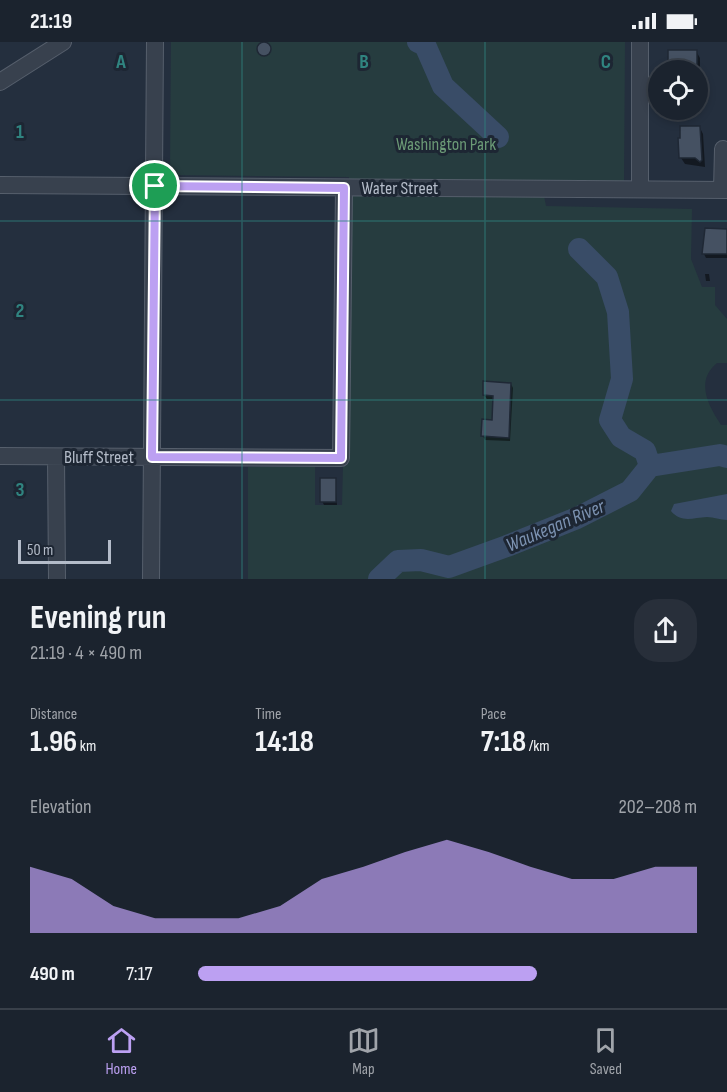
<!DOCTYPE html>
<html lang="en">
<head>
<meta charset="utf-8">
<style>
	:root { --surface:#1b232e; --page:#282f3a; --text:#f1f3f6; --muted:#a0a4aa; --line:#39404a; --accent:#bca0f2 }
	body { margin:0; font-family:"Sofia Sans Condensed",sans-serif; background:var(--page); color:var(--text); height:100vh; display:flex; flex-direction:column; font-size:22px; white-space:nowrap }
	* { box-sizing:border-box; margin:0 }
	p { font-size:20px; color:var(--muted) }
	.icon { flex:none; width:33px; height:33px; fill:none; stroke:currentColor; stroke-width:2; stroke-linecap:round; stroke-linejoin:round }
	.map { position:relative; height:537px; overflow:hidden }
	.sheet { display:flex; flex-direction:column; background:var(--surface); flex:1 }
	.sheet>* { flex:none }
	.controls { position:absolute; left:648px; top:18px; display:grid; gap:12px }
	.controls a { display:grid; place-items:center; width:60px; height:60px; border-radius:50%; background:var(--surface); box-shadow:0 3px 9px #0003,0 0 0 2px var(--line); font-size:30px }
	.scale { position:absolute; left:18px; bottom:15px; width:93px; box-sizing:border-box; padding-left:6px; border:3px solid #b4bcc9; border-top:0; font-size:16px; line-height:21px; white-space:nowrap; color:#b4bcc9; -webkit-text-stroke:4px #1d2633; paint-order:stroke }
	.pin { position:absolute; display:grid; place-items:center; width:51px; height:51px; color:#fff; margin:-26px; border:3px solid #fff; border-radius:50%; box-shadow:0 2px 6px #0007 }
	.round { display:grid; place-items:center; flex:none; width:63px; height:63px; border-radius:24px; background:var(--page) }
	.headline { display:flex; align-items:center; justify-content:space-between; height:102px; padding:0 30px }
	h1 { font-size:33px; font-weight:700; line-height:45px }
	.stats { display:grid; grid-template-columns:repeat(3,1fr); gap:9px; height:102px; padding:6px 30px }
	.stats div { display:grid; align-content:center }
	.stats b { font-size:30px; font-weight:700 }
	.stats small { font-size:16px; font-weight:400 }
	.stats p { font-size:16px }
	.chart { height:168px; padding:12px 30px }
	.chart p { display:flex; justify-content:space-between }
	.chart svg { width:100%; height:108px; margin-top:6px; fill:var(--accent); opacity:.7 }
	ul { padding:0 30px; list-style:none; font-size:20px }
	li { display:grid; grid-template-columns:96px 72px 1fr; align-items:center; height:45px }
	li i { height:15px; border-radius:8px; background:var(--accent) }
	.status { display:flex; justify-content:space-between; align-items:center; height:42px; padding:0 30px; background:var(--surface); direction:ltr }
	.status svg { height:16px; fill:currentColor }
	.tabs { display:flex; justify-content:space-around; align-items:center; height:84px; border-top:2px solid var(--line); background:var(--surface); font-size:16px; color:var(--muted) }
	.tabs a { display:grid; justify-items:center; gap:3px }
	.tabs .on { color:var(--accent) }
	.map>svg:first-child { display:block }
	.green { fill:#263c3f }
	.water { fill:#394c67 }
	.shadow { fill:#0007 }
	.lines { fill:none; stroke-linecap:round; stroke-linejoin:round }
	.river { stroke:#394c67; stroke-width:22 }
	.building { fill:#455162; stroke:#1f2835; stroke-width:1.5 }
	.minor-casing { stroke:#565f6c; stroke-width:18 }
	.minor { stroke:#38414e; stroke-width:16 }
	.route-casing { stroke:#fff; stroke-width:12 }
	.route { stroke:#bca0f2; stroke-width:8 }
	.grid { fill:none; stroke:#308480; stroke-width:1.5; stroke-opacity:0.55 }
	.labels { text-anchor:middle; stroke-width:6; stroke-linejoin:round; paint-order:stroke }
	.park-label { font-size:18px; fill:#6b9a76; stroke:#1d2633 }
	.street-label { font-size:18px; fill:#b4bcc9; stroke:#1d2633 }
	.water-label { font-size:20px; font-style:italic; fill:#7c92b1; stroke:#1d2633 }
	.grid-label { font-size:20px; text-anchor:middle; font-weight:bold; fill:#308480; stroke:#1d2633; stroke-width:6; stroke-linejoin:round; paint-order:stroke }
</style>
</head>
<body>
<div class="status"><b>21:19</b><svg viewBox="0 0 49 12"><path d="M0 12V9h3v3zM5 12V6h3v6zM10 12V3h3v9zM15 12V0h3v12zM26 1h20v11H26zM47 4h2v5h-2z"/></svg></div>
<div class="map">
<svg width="727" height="537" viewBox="0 0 727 537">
	<rect width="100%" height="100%" fill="#242f3e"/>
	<path class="green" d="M171,0H625L624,139H541L546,164L692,167L691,217L702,245H715V263L727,277V321H717C695,339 708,363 721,383H727V537H248V425H315V463H342L343,424L348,408L349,135L170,133Z"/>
	<path class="water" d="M727,452V478C720,478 714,475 707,475C692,476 681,481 671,469L674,462Z"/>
	<path class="shadow" d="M266,2L270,12L263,14L259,4Z
		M670,9H696L700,16V40H698V28H670Z
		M700,86L703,92L705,125L685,122L681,116Z
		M727,188V216H706L704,212Z
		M705,232H709L710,239H706Z
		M511,342L513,346L510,399L485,398L483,394L493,379L494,357H487L484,353Z
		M335,438L337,463H324L322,459Z"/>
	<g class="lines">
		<path class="river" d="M418,0L425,3L443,44L498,95
			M579,207L607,235L618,270L622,337L610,378L621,395L645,409L650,424
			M379,537L398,519L421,518L449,525L507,504L577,476L630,449L650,424L720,413L727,415"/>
	</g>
	<path class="building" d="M257 7a7 7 0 1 1 14 0a7 7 0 1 1-14 0Z
		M668,8H697V28H668Z
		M680,84H700L702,118L700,120L695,116H679L678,96H680Z
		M705,186L727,187V212H702Z
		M483,339L511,341L509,396L481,394L482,377L492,378L493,354L483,353Z
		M320,436H336V460H320Z"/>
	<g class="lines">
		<defs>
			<path id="minor" d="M640,0V147
				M0,40L63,0
				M640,44L658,43
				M0,143L727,148
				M722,148L723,107
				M0,414L341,416L344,146
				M56,415L57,537
				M151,537L155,0"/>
		</defs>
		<use href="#minor" class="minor-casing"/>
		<use href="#minor" class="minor"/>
	</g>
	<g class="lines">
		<defs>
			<path id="route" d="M155,144L344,146L341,416L152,415Z"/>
		</defs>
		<use href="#route" class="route-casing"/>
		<use href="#route" class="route"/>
	</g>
	<path class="grid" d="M242,0V537M485,0V537M0,179H727M0,358H727"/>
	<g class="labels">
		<g class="park-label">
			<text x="446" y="108">Washington Park</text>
		</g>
		<g class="street-label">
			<text x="400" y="152">Water Street</text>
			<text x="99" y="421">Bluff Street</text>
		</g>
		<g class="water-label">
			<text transform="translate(555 483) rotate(-23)" y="7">Waukegan River</text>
		</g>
	</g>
	<g class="grid-label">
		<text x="121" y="26">A</text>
		<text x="364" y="26">B</text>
		<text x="606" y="26">C</text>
		<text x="20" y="96">1</text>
		<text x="20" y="275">2</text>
		<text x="20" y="454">3</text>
	</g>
</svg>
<div class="controls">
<a><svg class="icon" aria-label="locate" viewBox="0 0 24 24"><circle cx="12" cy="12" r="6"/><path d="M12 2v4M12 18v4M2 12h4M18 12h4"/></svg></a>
</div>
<div class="scale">50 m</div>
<div class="pin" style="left:155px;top:144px;background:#1e9e55"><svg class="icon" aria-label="arrive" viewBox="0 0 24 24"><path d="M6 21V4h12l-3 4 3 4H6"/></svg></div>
</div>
<section class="sheet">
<div class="headline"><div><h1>Evening run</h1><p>21:19 · 4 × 490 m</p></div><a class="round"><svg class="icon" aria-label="share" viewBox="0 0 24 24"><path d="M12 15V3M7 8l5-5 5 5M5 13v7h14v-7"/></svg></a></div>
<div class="stats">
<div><p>Distance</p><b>1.96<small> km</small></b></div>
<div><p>Time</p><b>14:18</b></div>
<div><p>Pace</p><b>7:18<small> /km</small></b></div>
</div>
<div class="chart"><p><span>Elevation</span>202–208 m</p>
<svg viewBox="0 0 160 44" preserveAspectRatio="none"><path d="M0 44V17L10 22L20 33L30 38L40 38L50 38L60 33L70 22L80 17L90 11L100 6L110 11L120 17L130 22L140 22L150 17L160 17V44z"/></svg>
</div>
<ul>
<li><b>490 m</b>7:17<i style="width:68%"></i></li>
</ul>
</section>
<nav class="tabs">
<a class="on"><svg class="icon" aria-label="home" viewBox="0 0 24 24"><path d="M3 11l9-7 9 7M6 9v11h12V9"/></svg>Home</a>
<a><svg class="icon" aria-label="map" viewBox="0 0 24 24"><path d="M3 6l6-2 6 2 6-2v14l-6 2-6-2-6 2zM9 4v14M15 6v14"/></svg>Map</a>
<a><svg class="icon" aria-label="saved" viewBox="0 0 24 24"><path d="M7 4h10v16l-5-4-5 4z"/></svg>Saved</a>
</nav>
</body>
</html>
